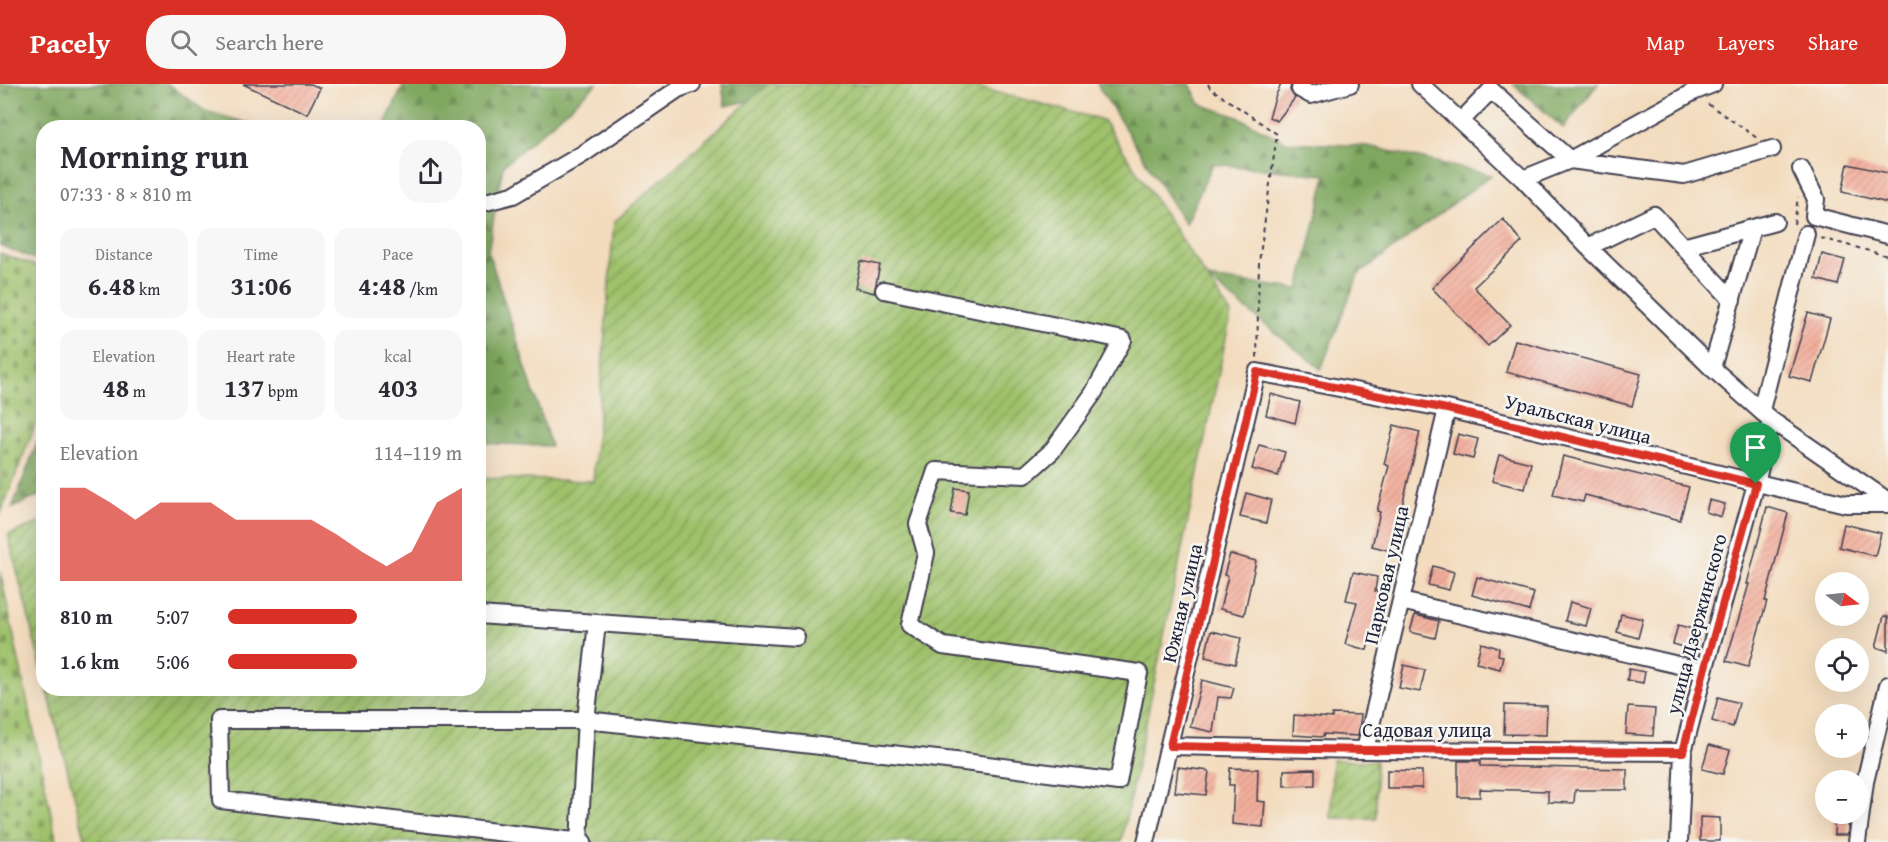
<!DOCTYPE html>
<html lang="en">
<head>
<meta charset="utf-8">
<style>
	:root { --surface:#fff; --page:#f7f7f7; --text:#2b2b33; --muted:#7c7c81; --accent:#d93025 }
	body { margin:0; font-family:"Gentium Book Plus",serif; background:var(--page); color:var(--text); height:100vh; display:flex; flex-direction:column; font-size:22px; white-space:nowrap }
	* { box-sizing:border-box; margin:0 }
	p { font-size:20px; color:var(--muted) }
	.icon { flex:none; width:33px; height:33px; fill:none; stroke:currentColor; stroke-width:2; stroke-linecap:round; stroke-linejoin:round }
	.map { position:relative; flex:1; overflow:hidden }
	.panel { position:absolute; left:36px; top:36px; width:450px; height:576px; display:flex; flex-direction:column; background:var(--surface); border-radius:24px; box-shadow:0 6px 24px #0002 }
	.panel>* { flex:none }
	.needle { width:39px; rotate:105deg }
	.buttons { position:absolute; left:1815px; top:488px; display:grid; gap:12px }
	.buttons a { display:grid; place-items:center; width:54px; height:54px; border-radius:50%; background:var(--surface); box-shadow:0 6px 24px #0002; font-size:30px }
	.pin { position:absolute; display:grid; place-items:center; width:51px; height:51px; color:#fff; margin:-62px -26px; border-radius:50% 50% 50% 0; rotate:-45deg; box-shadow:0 0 6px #0007 }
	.pin .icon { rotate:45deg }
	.round { display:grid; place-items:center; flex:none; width:63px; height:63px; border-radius:24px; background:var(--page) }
	.headline { display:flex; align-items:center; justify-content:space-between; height:102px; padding:0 24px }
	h1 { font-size:33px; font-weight:800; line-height:45px }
	.stats { display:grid; grid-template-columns:repeat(3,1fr); gap:9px; height:102px; padding:6px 24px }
	.stats div { display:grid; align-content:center; border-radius:15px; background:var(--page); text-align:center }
	.stats b { font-size:26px; font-weight:800 }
	.stats small { font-size:16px; font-weight:400 }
	.stats p { font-size:16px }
	.chart { height:168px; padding:12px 24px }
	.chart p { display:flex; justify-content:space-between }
	.chart svg { width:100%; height:108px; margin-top:6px; fill:var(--accent); opacity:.7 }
	ul { padding:0 24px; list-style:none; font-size:20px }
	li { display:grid; grid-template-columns:96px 72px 1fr; align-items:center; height:45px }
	li i { height:15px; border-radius:8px; background:var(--accent) }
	header { display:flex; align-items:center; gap:36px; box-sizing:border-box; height:84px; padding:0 30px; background:var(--accent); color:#fff }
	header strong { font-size:28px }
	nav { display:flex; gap:33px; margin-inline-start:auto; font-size:21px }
	.search { width:420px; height:54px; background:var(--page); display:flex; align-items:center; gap:15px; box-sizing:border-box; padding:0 21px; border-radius:24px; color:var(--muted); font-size:22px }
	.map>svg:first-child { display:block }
	.forest { fill:url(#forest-firs); stroke:#50644c; stroke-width:1.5 }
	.cemetery { fill:url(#cemetery-stones); stroke:#607252; stroke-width:1.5 }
	.garden { fill:url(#garden-furrows); stroke:#607252; stroke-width:1.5 }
	.building { fill:url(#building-hatch) }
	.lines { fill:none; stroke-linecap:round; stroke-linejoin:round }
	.minor-casing { stroke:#413e4f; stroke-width:20 }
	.path { stroke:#413e4f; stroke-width:2; stroke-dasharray:4.5 4.5; stroke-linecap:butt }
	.minor { stroke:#fff; stroke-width:16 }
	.route-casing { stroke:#fff; stroke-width:12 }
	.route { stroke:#d93025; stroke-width:8 }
	.labels { text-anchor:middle; stroke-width:5; stroke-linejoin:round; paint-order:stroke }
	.street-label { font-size:20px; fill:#22223b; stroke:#f6f6f2 }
</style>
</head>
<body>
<header>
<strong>Pacely</strong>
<div class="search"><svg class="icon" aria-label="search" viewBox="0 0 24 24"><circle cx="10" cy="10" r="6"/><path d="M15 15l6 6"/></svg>Search here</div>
<nav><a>Map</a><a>Layers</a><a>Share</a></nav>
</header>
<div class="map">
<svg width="1888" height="758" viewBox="0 0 1888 758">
	<defs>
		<pattern id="forest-firs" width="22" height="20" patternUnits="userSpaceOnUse" patternTransform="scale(1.5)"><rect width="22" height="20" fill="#7fa75e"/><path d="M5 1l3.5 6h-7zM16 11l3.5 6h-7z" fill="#68884f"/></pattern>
		<pattern id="cemetery-stones" width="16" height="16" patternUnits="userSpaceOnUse" patternTransform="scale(1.5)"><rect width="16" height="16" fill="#9fc16a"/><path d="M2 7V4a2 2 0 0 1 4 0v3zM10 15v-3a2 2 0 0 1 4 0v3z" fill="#819c58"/></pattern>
		<pattern id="garden-furrows" width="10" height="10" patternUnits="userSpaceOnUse" patternTransform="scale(1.5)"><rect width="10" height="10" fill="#9fc16a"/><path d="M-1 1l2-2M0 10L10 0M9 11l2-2" fill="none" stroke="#819c58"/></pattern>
		<pattern id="building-hatch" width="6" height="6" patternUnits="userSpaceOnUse" patternTransform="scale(1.5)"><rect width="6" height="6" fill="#f3af9c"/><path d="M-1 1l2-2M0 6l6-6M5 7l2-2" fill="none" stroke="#d09687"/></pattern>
	</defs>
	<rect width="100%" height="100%" fill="#f6f6f2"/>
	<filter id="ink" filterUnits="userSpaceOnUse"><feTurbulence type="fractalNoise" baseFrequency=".0167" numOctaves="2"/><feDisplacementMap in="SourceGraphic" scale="12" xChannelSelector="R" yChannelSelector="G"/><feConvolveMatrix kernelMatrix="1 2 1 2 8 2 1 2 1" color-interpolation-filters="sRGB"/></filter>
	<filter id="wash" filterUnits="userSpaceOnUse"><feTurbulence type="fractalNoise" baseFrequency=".008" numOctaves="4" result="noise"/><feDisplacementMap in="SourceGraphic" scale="24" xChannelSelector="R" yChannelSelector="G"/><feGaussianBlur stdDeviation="1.35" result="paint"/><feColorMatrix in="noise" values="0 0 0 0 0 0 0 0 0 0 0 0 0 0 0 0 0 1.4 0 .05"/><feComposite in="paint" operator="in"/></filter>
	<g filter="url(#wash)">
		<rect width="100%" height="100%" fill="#f3dcbe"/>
		<path class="forest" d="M0,0H168L205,27L262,43L44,44L43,178L0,162Z
			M404,0H597L503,82L488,167L551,362L479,359L478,44H383Z
			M722,0H828L725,22Z
			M1097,0H1190L1200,20L1238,33L1286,58L1368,62L1491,91L1358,191L1321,285L1207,194L1299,205L1326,91L1213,80L1185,140Z
			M1513,0H1598L1563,44Z
			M43,344V410L12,424Z"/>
		<path class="cemetery" d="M0,169L44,185L43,321L0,431Z
			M0,487L57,758H0Z"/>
		<path class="garden" d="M768,0H965L1103,36L1231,230L1121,758H86L47,605L478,604L479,394L593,397L614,138Z
			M43,437V591L8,451Z
			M1332,676L1376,677V734H1331Z"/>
		<g id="blocks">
			<path class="building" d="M243,0H311L320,4L307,30Z
				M1281,0H1291L1290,6L1295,14L1277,37L1269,33L1276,11Z
				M1848,80L1888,89V119L1842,108Z
				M1503,135L1522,158L1474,203L1510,241L1488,262L1432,204Z
				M1822,170L1845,176L1838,201L1816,195Z
				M861,177L880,181L874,209L855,204Z
				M1808,229L1830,235L1812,298L1789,292Z
				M1515,256L1641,290L1632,322L1506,288Z
				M1271,310L1300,318L1295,339L1266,331Z
				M1394,341L1420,348L1391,467L1372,462L1380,428L1377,427L1389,382L1384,380Z
				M1458,350L1478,355L1473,375L1453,370Z
				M1259,361L1285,368L1278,392L1252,385Z
				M1499,371L1531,379L1525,405L1492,397Z
				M1563,372L1689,403L1680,436L1585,411L1583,418L1553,411Z
				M955,404L969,406L965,431L951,429Z
				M1246,409L1271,416L1266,439L1240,433Z
				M1709,416L1725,420L1721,433L1706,428Z
				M1767,423L1788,429L1765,517H1767L1748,583L1726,577L1749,500H1747Z
				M1844,440L1881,449L1875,472L1839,463Z
				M1230,470L1256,477L1244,531L1220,525L1228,492L1224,491Z
				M1433,482L1454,488L1449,506L1428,501Z
				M1353,488L1377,493L1375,507L1383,508L1367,566L1345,560L1357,518L1346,516Z
				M1477,493L1534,509L1529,527L1472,511Z
				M1570,518L1591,524L1586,542L1565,537Z
				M1621,530L1643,535L1638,554L1617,548Z
				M1415,531L1439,537L1435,554L1410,548Z
				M1884,532L1888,533V567L1876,563Z
				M1678,541L1700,547L1695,566L1673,560Z
				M1211,547L1241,554L1235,580L1205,573Z
				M1481,559L1499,564L1498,571L1503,572L1500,585L1476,579Z
				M1404,581L1425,586L1420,608L1399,604Z
				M1629,585L1645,588L1643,599L1627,596Z
				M1202,596L1234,604L1231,614L1218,613L1213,648L1190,643Z
				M1718,613L1739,619L1733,643L1712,637Z
				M1505,621L1547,622L1546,651L1504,650Z
				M1628,623L1655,625L1653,652L1626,650Z
				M1332,630L1361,631L1358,652L1324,650L1323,653L1293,651L1294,631L1332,634Z
				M1709,661L1730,666L1723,690L1702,685Z
				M1458,677H1480V682L1627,685V706H1575L1574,719L1548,718V707L1480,705V713H1458Z
				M1178,683L1209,687L1206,711L1175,708Z
				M1230,684L1258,685L1257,717L1265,718L1263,743L1232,740L1234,701H1229Z
				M1315,685V701L1284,702V686Z
				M1387,686L1422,687V704H1387Z
				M1835,729H1850L1847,751H1834Z
				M1700,733L1720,734V757H1700Z"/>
		</g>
	</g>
	<g filter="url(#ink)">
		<use href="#blocks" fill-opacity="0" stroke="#413e4f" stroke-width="1.5"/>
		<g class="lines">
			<defs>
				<path id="minor" d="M1420,0L1523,95L1588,163L1712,284L1771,336L1888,417
					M1300,5L1311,11L1350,0
					M1461,37L1491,6L1570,76L1684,91L1772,65
					M1801,85L1816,115L1814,132L1888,151
					M1523,95L1570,76L1693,8L1713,0
					M478,120L513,111L583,70L678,5L692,0
					M1588,163L1654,131L1732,216
					M1683,163L1775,138
					M1712,284L1752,144
					M1761,326L1806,150
					M1401,517L1704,587
					M478,531L597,539
					M1170,662L1365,666L1683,668
					M1365,666L1447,325
					M579,758L586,636L597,539L796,553
					M583,758L221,716L219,636H586L964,678L1118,698L1139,589L943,562L910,541L926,469L918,440L936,387L1025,391L1052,367L1093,310L1123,256L884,206
					M1146,758L1257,288L1447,325L1846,420H1888
					M1679,758L1683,668L1704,587L1756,400L1771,336
					M1857,758L1865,698L1888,601"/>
			</defs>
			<use href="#minor" class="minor-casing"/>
			<path class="path" d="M1208,0L1210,4L1277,50L1259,178L1257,275
				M1708,20L1757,54
				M1794,140L1798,113
				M1821,154L1888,172"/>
			<use href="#minor" class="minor"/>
		</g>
	</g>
	<g class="lines" filter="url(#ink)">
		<defs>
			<path id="route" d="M1257,288L1447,325L1756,400L1704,587L1683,668L1365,666L1170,662Z"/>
		</defs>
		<use href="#route" class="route-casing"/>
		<use href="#route" class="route"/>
	</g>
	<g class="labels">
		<g class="street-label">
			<text transform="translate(1578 335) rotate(14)" y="7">Уральская улица</text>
			<text transform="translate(1386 491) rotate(-77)" y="7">Парковая улица</text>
			<text transform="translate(1182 519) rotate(-77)" y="7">Южная улица</text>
			<text transform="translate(1696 540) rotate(-75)" y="7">улица Дзержинского</text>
			<text x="1427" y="653">Садовая улица</text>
		</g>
	</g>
</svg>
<div class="buttons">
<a><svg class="needle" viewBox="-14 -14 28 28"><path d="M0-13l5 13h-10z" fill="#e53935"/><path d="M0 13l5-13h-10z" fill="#7c7c81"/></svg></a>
<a><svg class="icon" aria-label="locate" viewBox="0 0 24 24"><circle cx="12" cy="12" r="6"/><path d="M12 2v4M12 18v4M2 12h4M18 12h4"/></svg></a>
<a>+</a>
<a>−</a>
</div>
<div class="pin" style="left:1756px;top:400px;background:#1e9e55"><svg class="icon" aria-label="arrive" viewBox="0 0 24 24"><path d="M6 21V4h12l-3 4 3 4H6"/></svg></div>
<section class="panel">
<div class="headline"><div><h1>Morning run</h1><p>07:33 · 8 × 810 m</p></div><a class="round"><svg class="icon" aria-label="share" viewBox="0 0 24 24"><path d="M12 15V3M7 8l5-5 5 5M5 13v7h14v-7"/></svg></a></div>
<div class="stats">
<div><p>Distance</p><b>6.48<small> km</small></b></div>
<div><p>Time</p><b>31:06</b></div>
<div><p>Pace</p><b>4:48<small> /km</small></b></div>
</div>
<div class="stats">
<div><p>Elevation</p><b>48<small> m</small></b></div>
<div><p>Heart rate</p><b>137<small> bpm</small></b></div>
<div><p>kcal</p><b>403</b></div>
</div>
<div class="chart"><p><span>Elevation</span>114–119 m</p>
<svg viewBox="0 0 160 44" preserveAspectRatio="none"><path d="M0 44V6L10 6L20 12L30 19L40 12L50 12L60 12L70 19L80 19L90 19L100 19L110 25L120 32L130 38L140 32L150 12L160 6V44z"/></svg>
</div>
<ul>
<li><b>810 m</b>5:07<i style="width:55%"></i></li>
<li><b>1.6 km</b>5:06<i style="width:55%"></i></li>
</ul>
</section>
</div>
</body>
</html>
